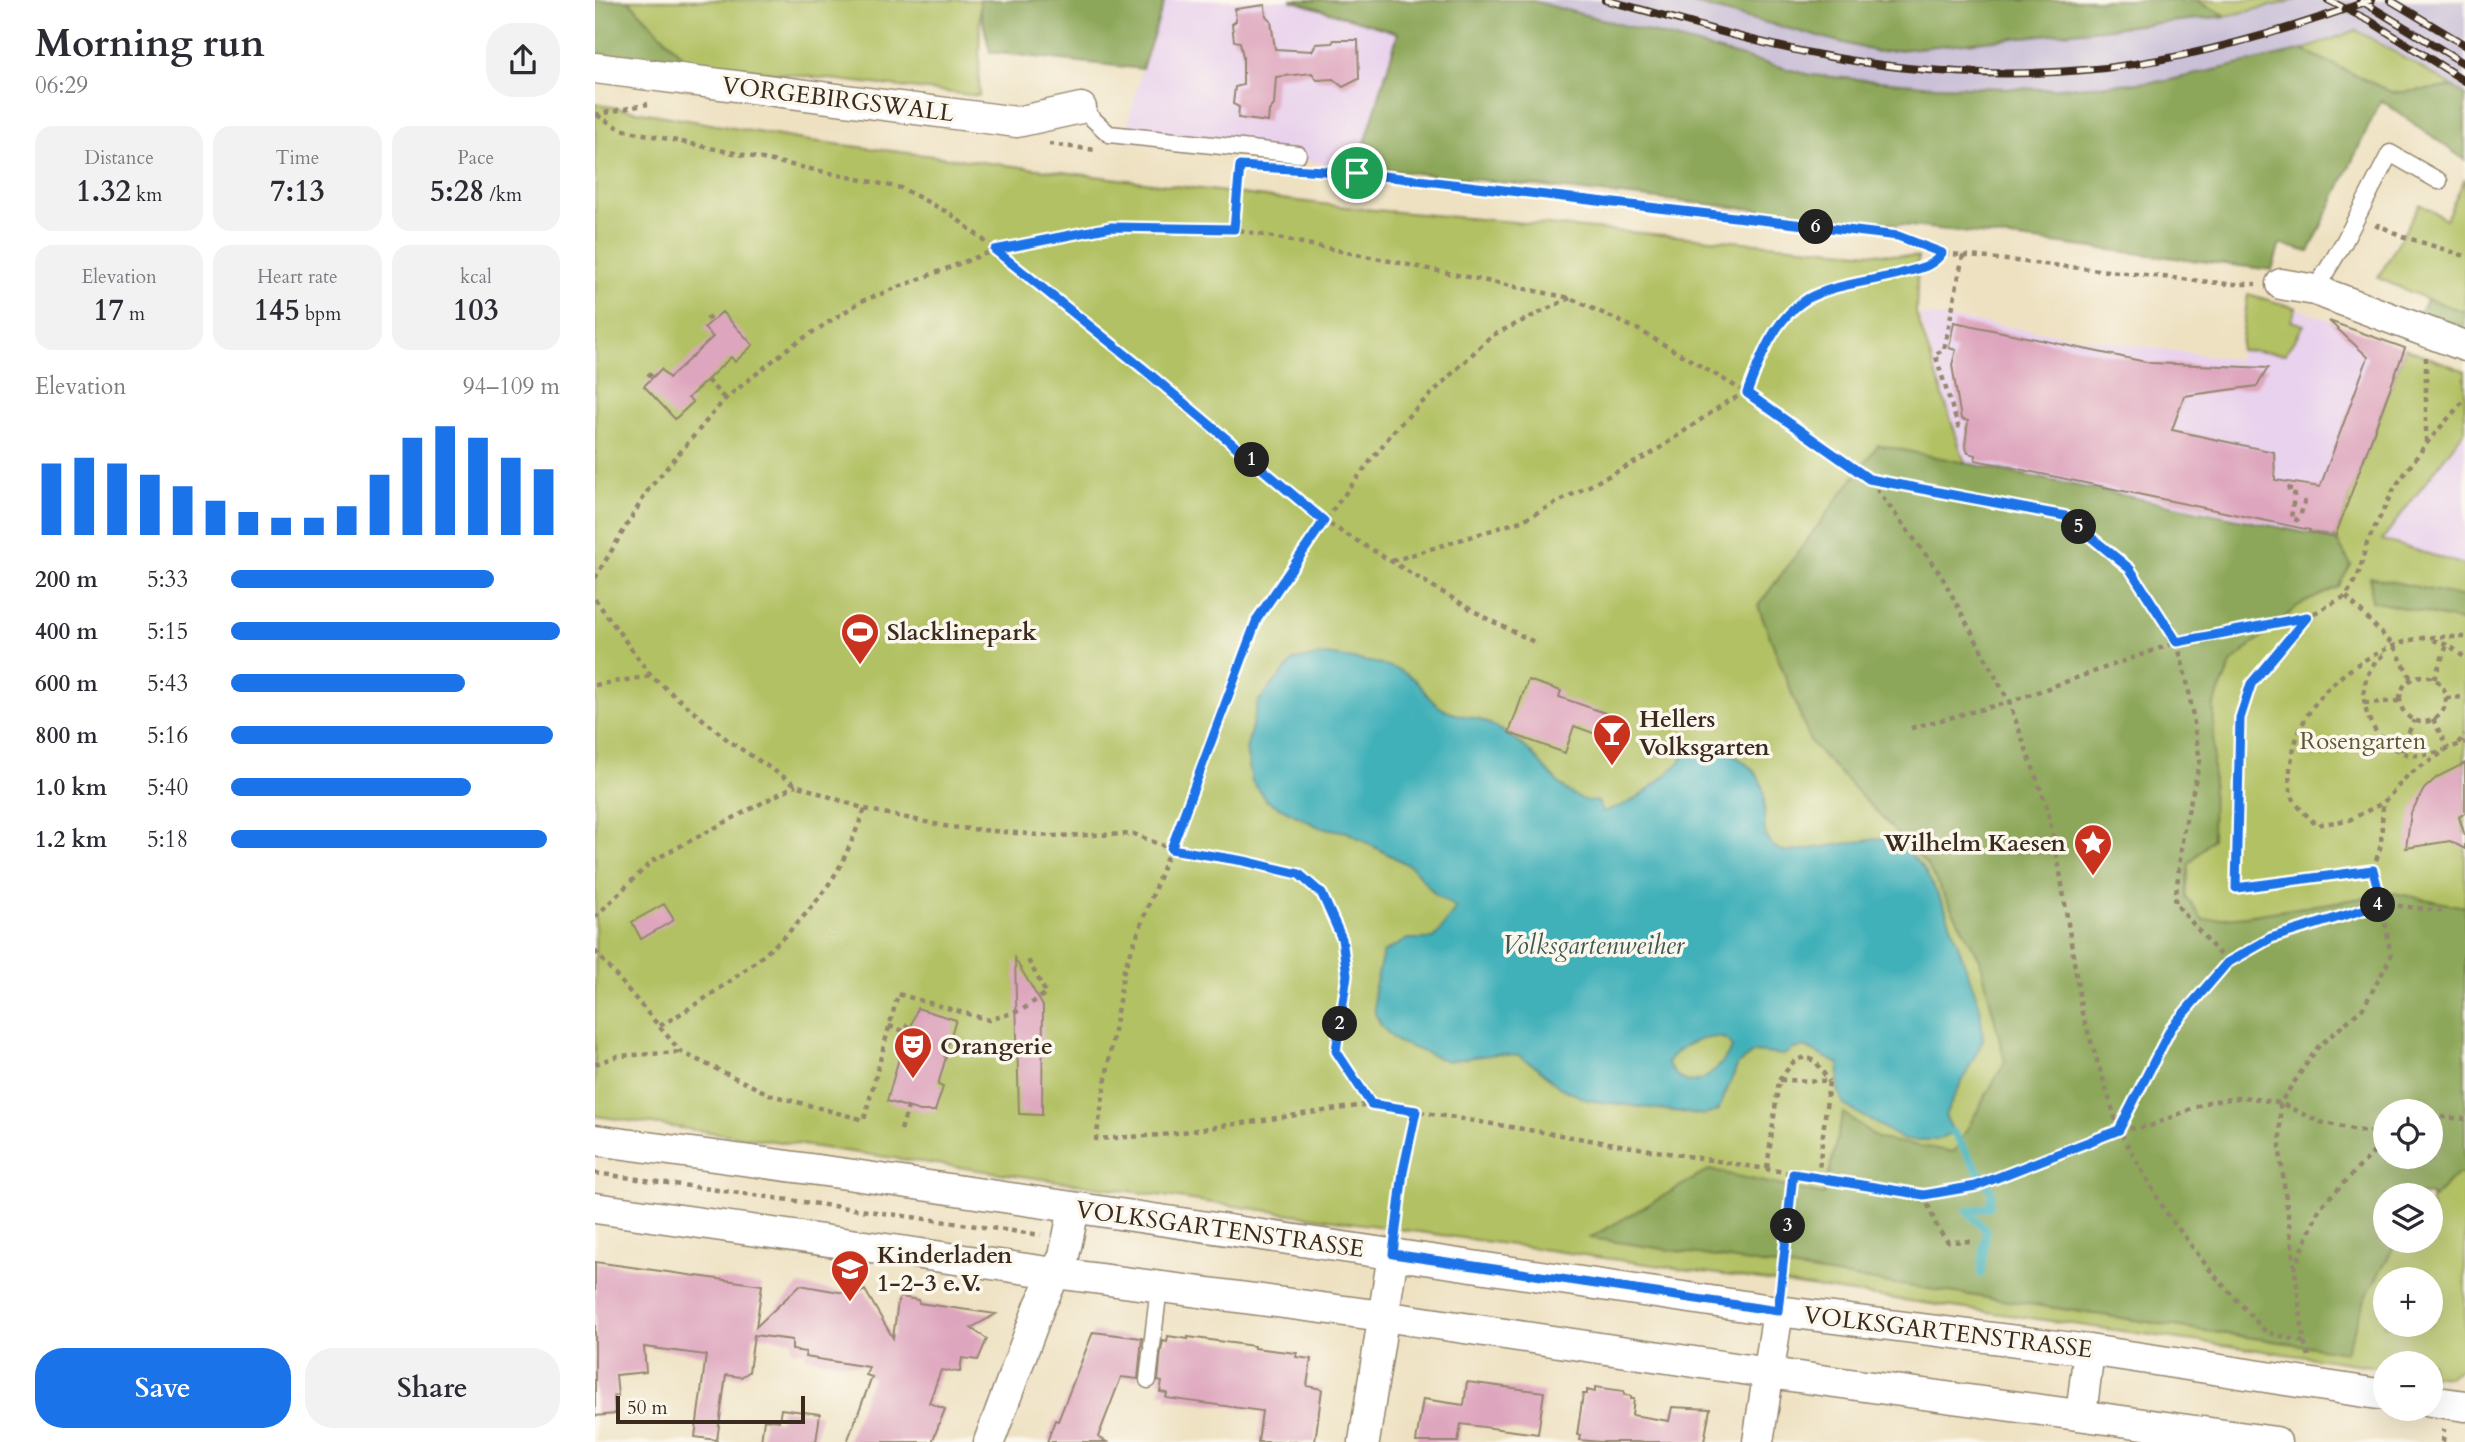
<!DOCTYPE html>
<html lang="en">
<head>
<meta charset="utf-8">
<style>
	:root { --surface:#fff; --page:#f2f2f3; --text:#2b2b33; --muted:#7c7c81; --accent:#1a73e8 }
	body { margin:0; font-family:Cardo,serif; background:var(--page); color:var(--text); height:100vh; display:flex; flex-direction:column; font-size:26px; white-space:nowrap }
	* { box-sizing:border-box; margin:0 }
	p { font-size:23px; color:var(--muted) }
	.icon { flex:none; width:38px; height:38px; fill:none; stroke:currentColor; stroke-width:2; stroke-linecap:round; stroke-linejoin:round }
	.map { position:relative; flex:1; overflow:hidden }
	.drawer { display:flex; flex-direction:column; background:var(--surface); width:595px }
	.drawer>* { flex:none }
	.controls { position:absolute; left:1778px; top:1099px; display:grid; gap:14px }
	.controls a { display:grid; place-items:center; width:70px; height:70px; border-radius:50%; background:var(--surface); box-shadow:0 7px 28px #0002; font-size:35px }
	.scale { position:absolute; left:21px; bottom:18px; width:189px; box-sizing:border-box; padding-left:7px; border:4px solid #3b2a1e; border-top:0; font-size:19px; line-height:24px; white-space:nowrap; color:#3b2a1e; -webkit-text-stroke:5px #fbf7ec; paint-order:stroke }
	.pin { position:absolute; display:grid; place-items:center; width:60px; height:60px; color:#fff; margin:-30px; border:4px solid #fff; border-radius:50%; box-shadow:0 2px 7px #0007 }
	.km { position:absolute; width:35px; height:35px; margin:-18px; border-radius:50%; background:#222; color:#fff; font-size:19px; line-height:35px; text-align:center }
	.round { display:grid; place-items:center; flex:none; width:74px; height:74px; border-radius:28px; background:var(--page) }
	.summary { display:flex; align-items:center; justify-content:space-between; height:119px; padding:0 35px }
	h1 { font-size:38px; font-weight:700; line-height:52px }
	.figures { display:grid; grid-template-columns:repeat(3,1fr); gap:10px; height:119px; padding:7px 35px }
	.figures div { display:grid; align-content:center; border-radius:18px; background:var(--page); text-align:center }
	.figures b { font-size:30px; font-weight:700 }
	.figures small { font-size:19px; font-weight:400 }
	.figures p { font-size:19px }
	.chart { height:196px; padding:14px 35px }
	.chart p { display:flex; justify-content:space-between }
	.chart svg { width:100%; height:126px; margin-top:7px; stroke:var(--accent); stroke-width:6 }
	.button { display:flex; gap:14px; margin-top:auto; padding:14px 35px }
	.button a { flex:1; height:80px; border-radius:28px; background:var(--accent); color:#fff; font-size:28px; font-weight:700; line-height:80px; text-align:center }
	.button a+a { background:var(--page); color:var(--text) }
	ul { padding:0 35px; list-style:none; font-size:23px }
	li { display:grid; grid-template-columns:112px 84px 1fr; align-items:center; height:52px }
	li i { height:18px; border-radius:9px; background:var(--accent) }
	main { display:flex; flex:1; min-height:0 }
	.map>svg:first-child { display:block }
	.built { fill:#e9d2ed }
	.industrial { fill:#c9bfd7 }
	.green { fill:#b2c164; stroke:#767641; stroke-width:2; fill-rule:evenodd }
	.forest { fill:#8da75a; stroke:#64683c; stroke-width:2; fill-rule:evenodd }
	.water { fill:#40b0b9; stroke:#3e6d6c; stroke-width:2; fill-rule:evenodd }
	.lines { fill:none; stroke-linecap:round; stroke-linejoin:round }
	.stream { stroke:#40b0b9; stroke-width:8 }
	.building { fill:#dea6be }
	.lane-casing { stroke:#948670; stroke-width:19 }
	.street-casing { stroke:#948670; stroke-width:33 }
	.path { stroke:#948670; stroke-width:4.5; stroke-dasharray:5 5; stroke-linecap:butt }
	.lane { stroke:#fff; stroke-width:16 }
	.street { stroke:#fff; stroke-width:30 }
	.rail-casing { stroke:#3b2a1e; stroke-width:8 }
	.rail { stroke:#fbf7ec; stroke-width:5; stroke-dasharray:16; stroke-linecap:butt }
	.route-casing { stroke:#fff; stroke-width:14 }
	.route { stroke:#1a73e8; stroke-width:9 }
	.labels { text-anchor:middle; stroke-width:7; stroke-linejoin:round; paint-order:stroke }
	.street-label { font-size:24px; fill:#3b2a1e; stroke:#fbf7ec }
	.poi-label { font-size:24px; font-weight:bold; fill:#3b2a1e; stroke:#fbf7ec; text-anchor:start }
	.park-label { font-size:24px; fill:#5f5733; stroke:#fbf7ec }
	.water-label { font-size:26px; font-style:italic; fill:#3d5954; stroke:#fbf7ec }
</style>
</head>
<body>
<main>
<section class="drawer">
<div class="summary"><div><h1>Morning run</h1><p>06:29</p></div><a class="round"><svg class="icon" aria-label="share" viewBox="0 0 24 24"><path d="M12 15V3M7 8l5-5 5 5M5 13v7h14v-7"/></svg></a></div>
<div class="figures">
<div><p>Distance</p><b>1.32<small> km</small></b></div>
<div><p>Time</p><b>7:13</b></div>
<div><p>Pace</p><b>5:28<small> /km</small></b></div>
</div>
<div class="figures">
<div><p>Elevation</p><b>17<small> m</small></b></div>
<div><p>Heart rate</p><b>145<small> bpm</small></b></div>
<div><p>kcal</p><b>103</b></div>
</div>
<div class="chart"><p><span>Elevation</span>94–109 m</p>
<svg viewBox="0 0 160 44" preserveAspectRatio="none"><path d="M5 44V19M15 44V17M25 44V19M35 44V23M45 44V27M55 44V32M65 44V36M75 44V38M85 44V38M95 44V34M105 44V23M115 44V10M125 44V6M135 44V10M145 44V17M155 44V21"/></svg>
</div>
<ul>
<li><b>200 m</b>5:33<i style="width:80%"></i></li>
<li><b>400 m</b>5:15<i style="width:100%"></i></li>
<li><b>600 m</b>5:43<i style="width:71%"></i></li>
<li><b>800 m</b>5:16<i style="width:98%"></i></li>
<li><b>1.0 km</b>5:40<i style="width:73%"></i></li>
<li><b>1.2 km</b>5:18<i style="width:96%"></i></li>
</ul>
<div class="button"><a>Save</a><a>Share</a></div>
</section>
<div class="map">
<svg width="1870" height="1442" viewBox="0 0 1870 1442">
	<rect width="100%" height="100%" fill="#fbf7ec"/>
	<filter id="ink" filterUnits="userSpaceOnUse"><feTurbulence type="fractalNoise" baseFrequency=".0143" numOctaves="2"/><feDisplacementMap in="SourceGraphic" scale="14" xChannelSelector="R" yChannelSelector="G"/><feConvolveMatrix kernelMatrix="1 2 1 2 8 2 1 2 1" color-interpolation-filters="sRGB"/></filter>
	<filter id="wash" filterUnits="userSpaceOnUse"><feTurbulence type="fractalNoise" baseFrequency=".00686" numOctaves="4" result="noise"/><feDisplacementMap in="SourceGraphic" scale="28" xChannelSelector="R" yChannelSelector="G"/><feGaussianBlur stdDeviation="1.57" result="paint"/><feColorMatrix in="noise" values="0 0 0 0 0 0 0 0 0 0 0 0 0 0 0 0 0 1.4 0 .05"/><feComposite in="paint" operator="in"/></filter>
	<g filter="url(#wash)">
		<rect width="100%" height="100%" fill="#eee1c1"/>
		<path class="built" d="M570,0H695L803,33L763,167L529,140L547,69Z
			M1653,294L1685,302L1810,348L1739,539L1370,463L1324,314L1643,360Z
			M1870,430V565L1786,540Z"/>
		<path class="industrial" d="M934,0H1084L1283,52L1632,16L1702,0H1870V96L1859,87L1761,30L1708,50L1571,81L1450,89L1340,86L1215,75Z"/>
		<path class="green" d="M33,0H385L384,96L94,63Z
			M1599,0H1702L1632,16Z
			M1761,30L1859,87L1798,93L1708,50Z
			M0,104L208,140L768,209L1323,257L1321,313L1370,463L1739,539L1810,348L1870,371V430L1787,540L1870,565V1365L1854,1377L1836,1375V1363H1790V1368L0,1116ZM1790,1111H1836V1157H1790ZM1790,1195H1836V1241H1790ZM1790,1279H1836V1325H1790Z
			M1870,178V312L1832,299L1783,278L1825,204L1851,219Z
			M1653,294L1701,308L1696,321L1709,325L1690,354L1645,350Z"/>
		<path class="forest" d="M0,0H33L94,63L0,56Z
			M385,0H570L547,69L395,52L385,9Z
			M695,0H934L1215,75L1340,86L1450,89L1571,81L1708,50L1798,93L1859,87L1870,96V160L1786,100L1714,252L1685,244L1677,270L1334,228L763,167L803,33Z
			M1084,0H1599L1632,16L1283,52Z
			M1832,299L1870,312V333L1823,314Z
			M1283,445L1741,539L1756,565L1743,587L1704,605L1637,662L1619,704L1617,839L1594,864L1591,896L1608,920L1651,916L1799,893L1870,907V1176L1863,1173L1836,1200V1195H1790V1241H1802L1771,1297L1751,1352L995,1238L1114,1170L1229,1195L1248,1113L1284,1139L1359,1152L1410,1062L1385,959L1332,865L1216,743L1163,606ZM1790,1111H1836V1157H1790Z
			M1775,577L1870,597V622L1777,601Z"/>
		<path class="water" d="M732,655C756,659 796,662 816,677C830,687 831,700 850,710C861,716 874,716 886,720C903,727 918,737 932,749C952,767 973,805 1003,801L1007,812C1044,803 1058,786 1085,762L1089,755V748L1098,753C1105,751 1113,747 1120,749C1139,752 1164,769 1168,789C1174,815 1157,846 1194,852L1288,838L1316,855L1329,869L1350,908L1385,1007L1388,1040L1350,1115L1358,1132L1341,1140H1309L1249,1105L1243,1090L1244,1064L1210,1047L1199,1049L1189,1055L1159,1052L1143,1064L1123,1111L1109,1115L992,1100L964,1087L942,1067L924,1056L902,1054L852,1061L802,1042L787,1027L780,1013L779,990L788,953L813,939H839L861,908L841,895L817,867L752,832L724,827L672,801L657,781L651,750L663,702L699,660ZM1123,1037L1133,1040L1137,1048C1121,1075 1093,1101 1072,1062C1083,1046 1104,1038 1123,1037Z"/>
		<g class="lines">
			<path class="stream" d="M1358,1132L1397,1192L1394,1207L1372,1211L1391,1230L1386,1274"/>
		</g>
		<g id="blocks">
			<path class="building" d="M670,5L671,16L676,21L680,49L717,51L721,44L737,43L739,40H763L764,79L748,87L738,79L722,80L717,73L681,77L679,105L674,111L673,122L643,118L644,107L638,104L640,87L648,85V57L645,42L639,41L637,24L641,21L640,9Z
				M127,312L158,345L140,362L136,357L112,380L93,398L98,402L80,419L49,386L66,369L74,378L118,337L109,328Z
				M1734,321L1810,348L1740,537L1714,532L1715,530L1380,460L1381,455L1373,453L1370,446L1373,421L1366,419L1357,365L1361,350L1354,348L1359,322L1556,363L1673,368L1662,386L1589,396L1577,430L1679,452L1680,480L1725,487L1773,357Z
				M933,680L966,691L964,697L1019,716L1012,738L979,726L970,753L914,733Z
				M1870,763V813L1864,817L1870,836V849L1855,841L1811,848L1816,813L1829,789L1842,777Z
				M69,904L79,920L46,939L37,922Z
				M420,959L448,1006L447,1115L424,1114Z
				M322,1008L361,1020L349,1056L351,1057L343,1085L348,1087L340,1111H325L292,1101L308,1044L310,1045Z
				M0,1262L167,1285L161,1327L205,1285L261,1295L270,1290L298,1338L303,1301L306,1297L323,1300L324,1303L401,1314L376,1328L392,1339L383,1360L367,1358L365,1372L346,1370L334,1403L350,1409L337,1442H252L277,1377L271,1375L274,1367L210,1357L211,1352L197,1350V1340L159,1335L154,1372L146,1377L131,1375L122,1440L100,1437L111,1355L49,1347L51,1372L21,1375L23,1396H19L20,1414L0,1416Z
				M498,1332L547,1338L543,1379L526,1377L503,1437L512,1442H452L460,1420L463,1421Z
				M573,1336L593,1339V1337L659,1346V1348L702,1353L701,1357L716,1359L712,1386L727,1389L720,1442H663L667,1411L571,1398L572,1393L565,1392L567,1382L563,1381L566,1351L568,1341L572,1342Z
				M872,1382L949,1392L943,1434L866,1424L863,1442H821L828,1399L869,1405Z
				M1000,1387L1029,1391V1395L1036,1396V1399H1039L1037,1415L1074,1421L1077,1407L1115,1409L1109,1442H1005L985,1440L986,1435H982L988,1394H992V1390L1000,1392Z
				M186,1409L225,1414L221,1442H166L169,1419L184,1421Z"/>
		</g>
	</g>
	<g filter="url(#ink)">
		<use href="#blocks" fill-opacity="0" stroke="#948670" stroke-width="2"/>
		<g class="lines">
			<defs>
				<path id="lane" d="M486,108L514,134L703,154
					M1720,290L1749,242L1795,153L1844,181
					M557,1346L564,1287
					M553,1380L556,1354"/>
				<path id="street" d="M0,68L422,122L486,108
					M1686,284L1720,290L1870,346
					M0,1140L259,1175L1183,1311L1494,1350L1790,1395
					M0,1208L460,1273L788,1316L1174,1373L1681,1442
					M1836,1401L1870,1406
					M1486,1415L1494,1350
					M394,1442L445,1305L469,1256L479,1209
					M769,1442L798,1254
					M1163,1442L1183,1311"/>
			</defs>
			<use href="#lane" class="lane-casing"/>
			<use href="#street" class="street-casing"/>
			<path class="path" d="M0,115L53,104
				M2,115L25,129L306,188L356,214L551,371L729,521L889,617L941,643
				M454,144L501,150
				M716,170L762,173L1303,236L1347,253L1633,284H1661
				M1781,228L1783,225L1807,236L1870,256
				M639,229L644,167
				M1368,255L1349,350L1340,354L1363,426L1371,428
				M975,298L896,336L801,428L729,521L662,619L529,970L501,1139L567,1135L776,1104L1329,1195L1381,1186L1524,1130L1576,1028L1632,963L1676,938L1787,904L1847,911
				M112,316L116,322
				M1831,357V443
				M53,373L58,378
				M112,380L130,399
				M1274,479L1470,516L1535,569L1582,642L1593,686L1605,761L1588,833L1580,903L1632,963
				M1692,488L1700,490L1696,518L1702,520L1705,517L1710,500
				M797,561L926,521L1056,454L1133,401L1152,393C1165,358 1179,320 1212,299C1237,284 1282,281 1311,272C1326,268 1338,266 1347,253
				M0,578L53,490L130,399L196,346L267,301L400,250L516,227L639,229L975,298L1044,330L1152,393L1274,479L1346,575L1414,702L1452,807L1465,872L1487,1013L1524,1130L1570,1211L1618,1274L1671,1332L1709,1342
				M1751,596L1799,646L1816,679
				M0,599L56,676L134,741L201,785L270,809L354,827L455,836L539,834L576,849L649,861L704,874L727,894L747,939L752,975L741,1050L776,1104
				M1711,618L1656,684L1645,718L1641,888L1778,870
				M1870,637C1853,637 1833,636 1816,640C1763,655 1708,697 1698,753C1695,766 1692,783 1697,796C1701,806 1714,817 1721,825L1754,820L1788,803L1813,775L1853,749L1870,742
				M1838,640L1855,646L1870,658
				M1788,655C1752,683 1771,742 1812,754C1824,757 1837,754 1849,750
				M1805 699a23 23 0 1 1 46 0a23 23 0 1 1-46 0Z
				M1839,679L1852,645
				M0,685L56,676
				M1851,698L1870,697
				M1769,703L1805,701
				M1838,719L1853,749
				M1316,728L1414,702L1582,642L1712,617L1751,596L1764,573L1772,543L1800,487L1831,444L1870,399
				M1863,743L1870,735
				M1806,751L1819,720
				M0,917L57,861L201,785
				M0,951L86,1052L176,1095L269,1120L303,994L394,1020L427,1010L451,993L431,956
				M65,1026C133,986 203,938 244,868C254,849 262,828 270,809
				M294,1026L309,1031L313,1024
				M0,1064L23,1056L86,1052
				M1184,1080L1200,1060L1211,1057L1221,1062L1234,1081
				M1836,1116L1870,1119
				M306,1130L313,1107
				M1525,1130L1555,1126L1613,1102L1649,1097L1685,1103L1725,1122L1771,1132L1790,1130
				M1172,1168L1184,1080L1234,1081L1223,1178
				M0,1173L446,1235
				M1329,1195L1343,1229L1353,1242L1379,1241
				M801,1229L808,1172L821,1111
				M1699,1269L1725,1207L1790,1141
				M1186,1286L1198,1174
				M1714,1356L1709,1342L1685,1152V1103L1723,1047L1768,1008L1796,957L1787,904L1778,870L1786,845L1788,803
				M1848,1442L1849,1429"/>
			<use href="#lane" class="lane"/>
			<use href="#street" class="street"/>
			<defs>
				<path id="rail" d="M1010,0C1078,17 1147,40 1215,53C1304,71 1399,78 1489,70C1586,62 1685,33 1776,0
					M1733,0L1775,21L1870,81
					M1765,0L1870,64
					M1795,0L1870,45"/>
			</defs>
			<use href="#rail" class="rail-casing"/>
			<use href="#rail" class="rail"/>
		</g>
	</g>
	<g class="lines" filter="url(#ink)">
		<defs>
			<path id="route" d="M645,166L762,173L1303,236L1347,253C1338,266 1326,268 1311,272C1282,281 1237,284 1212,299C1179,319 1165,358 1152,393L1274,479L1470,516L1535,569L1582,642L1712,617L1656,684L1645,718L1641,888L1778,870L1787,904L1676,938L1632,963L1576,1028L1524,1130L1381,1186L1329,1195L1198,1174L1183,1311L798,1254L808,1172L821,1111L776,1104L741,1051L752,975L747,939L727,894L704,874L649,861L576,849L662,619L729,521L551,371L400,250L516,227L639,229Z"/>
		</defs>
		<use href="#route" class="route-casing"/>
		<use href="#route" class="route"/>
	</g>
	<defs>
		<symbol id="stadium-pin" viewBox="-11 -11 22 30"><path d="M0 17L-7.5 6A9.5 9.5 0 1 1 7.5 6Z" fill="#c8321e" stroke="#fbf7ec"/><path d="M0-5a6.5 5 0 1 0 0 10a6.5 5 0 1 0 0-10ZM-3.5-1.8h7v3.6h-7Z" fill="#fff"/></symbol>
		<symbol id="bar-pin" viewBox="-11 -11 22 30"><path d="M0 17L-7.5 6A9.5 9.5 0 1 1 7.5 6Z" fill="#c8321e" stroke="#fbf7ec"/><path d="M-6-5H6L.8 .8V4.5H3.5V6h-7V4.5H-.8V.8Z" fill="#fff"/></symbol>
		<symbol id="sight-pin" viewBox="-11 -11 22 30"><path d="M0 17L-7.5 6A9.5 9.5 0 1 1 7.5 6Z" fill="#c8321e" stroke="#fbf7ec"/><path d="M0-6L1.8-2.2L6-1.7L2.9 1.2L3.7 5.4L0 3.3L-3.7 5.4L-2.9 1.2L-6-1.7L-1.8-2.2Z" fill="#fff"/></symbol>
		<symbol id="theatre-pin" viewBox="-11 -11 22 30"><path d="M0 17L-7.5 6A9.5 9.5 0 1 1 7.5 6Z" fill="#c8321e" stroke="#fbf7ec"/><path d="M-5-5.5Q0-4 5-5.5V0Q5 5 0 6Q-5 5-5 0ZM-3.3-2.5H-1v1.5H-3.3ZM1-2.5H3.3v1.5H1ZM-2.8 1Q0 5.5 2.8 1Z" fill="#fff"/></symbol>
		<symbol id="school-pin" viewBox="-11 -11 22 30"><path d="M0 17L-7.5 6A9.5 9.5 0 1 1 7.5 6Z" fill="#c8321e" stroke="#fbf7ec"/><path d="M0-5L7-2L0 1L-7-2ZM-4 1L0 2.5L4 1V4Q0 6-4 4Z" fill="#fff"/></symbol>
	</defs>
	<g fill-rule="evenodd">
		<use href="#stadium-pin" x="243" y="610" width="44" height="60"/>
		<use href="#bar-pin" x="995" y="711" width="44" height="60"/>
		<use href="#sight-pin" x="1476" y="821" width="44" height="60"/>
		<use href="#theatre-pin" x="296" y="1024" width="44" height="60"/>
		<use href="#school-pin" x="233" y="1247" width="44" height="60"/>
	</g>
	<g class="labels">
		<g class="street-label">
			<text transform="translate(243 99) rotate(7)" y="8">VORGEBIRGSWALL</text>
			<text transform="translate(625 1229) rotate(8)" y="8">VOLKSGARTENSTRASSE</text>
			<text transform="translate(1353 1332) rotate(7)" y="8">VOLKSGARTENSTRASSE</text>
		</g>
		<g class="poi-label">
			<text x="292" y="640">Slacklinepark</text>
			<text x="1044" y="727">Hellers<tspan x="1044" dy="28">Volksgarten</tspan></text>
			<text x="1471" y="851" text-anchor="end">Wilhelm Kaesen</text>
			<text x="345" y="1054">Orangerie</text>
			<text x="282" y="1263">Kinderladen<tspan x="282" dy="28">1-2-3 e.V.</tspan></text>
		</g>
		<g class="park-label">
			<text x="1768" y="749">Rosengarten</text>
		</g>
		<g class="water-label">
			<text x="998" y="954">Volksgartenweiher</text>
		</g>
	</g>
</svg>
<div class="controls">
<a><svg class="icon" aria-label="locate" viewBox="0 0 24 24"><circle cx="12" cy="12" r="6"/><path d="M12 2v4M12 18v4M2 12h4M18 12h4"/></svg></a>
<a><svg class="icon" aria-label="layers" viewBox="0 0 24 24"><path d="M12 4l9 5-9 5-9-5zM3 14l9 5 9-5"/></svg></a>
<a>+</a>
<a>−</a>
</div>
<div class="scale">50 m</div>
<div class="pin" style="left:762px;top:173px;background:#1e9e55"><svg class="icon" aria-label="arrive" viewBox="0 0 24 24"><path d="M6 21V4h12l-3 4 3 4H6"/></svg></div>
<b class="km" style="left:657px;top:460px">1</b>
<b class="km" style="left:745px;top:1024px">2</b>
<b class="km" style="left:1193px;top:1226px">3</b>
<b class="km" style="left:1783px;top:905px">4</b>
<b class="km" style="left:1484px;top:527px">5</b>
<b class="km" style="left:1221px;top:227px">6</b>
</div>
</main>
</body>
</html>
